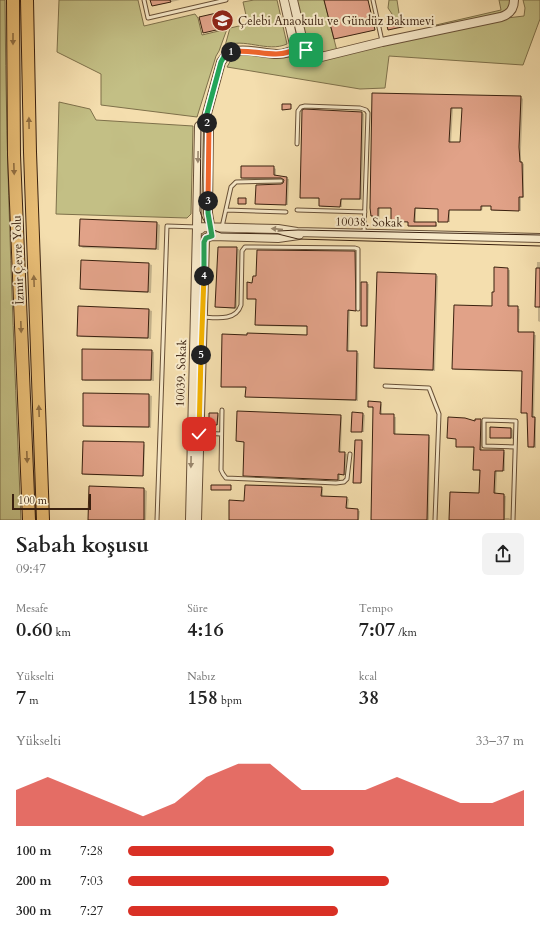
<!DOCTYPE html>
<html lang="tr">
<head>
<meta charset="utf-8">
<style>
	:root { --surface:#fff; --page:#f2f2f2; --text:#222; --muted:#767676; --accent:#d93025 }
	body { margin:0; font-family:Cardo,serif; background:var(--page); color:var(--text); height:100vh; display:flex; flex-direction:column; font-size:15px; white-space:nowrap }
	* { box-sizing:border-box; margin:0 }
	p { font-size:13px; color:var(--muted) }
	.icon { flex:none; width:22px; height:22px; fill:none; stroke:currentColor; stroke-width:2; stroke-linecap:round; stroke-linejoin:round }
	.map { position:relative; height:520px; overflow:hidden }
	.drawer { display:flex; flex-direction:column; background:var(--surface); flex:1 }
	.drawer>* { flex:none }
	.scale { position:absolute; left:12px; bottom:10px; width:79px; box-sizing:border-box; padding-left:4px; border:2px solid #3a210f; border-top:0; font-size:11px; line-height:14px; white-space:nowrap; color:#3a210f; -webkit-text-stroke:3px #f8eaca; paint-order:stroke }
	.pin { position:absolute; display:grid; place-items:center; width:34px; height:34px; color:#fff; margin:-17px; border-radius:8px; box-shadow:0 2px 6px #0006 }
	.km { position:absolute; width:20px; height:20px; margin:-10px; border-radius:50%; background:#222; color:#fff; font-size:11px; line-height:20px; text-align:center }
	.round { display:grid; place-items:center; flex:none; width:42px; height:42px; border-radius:6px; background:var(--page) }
	.overview { display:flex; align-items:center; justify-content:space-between; height:68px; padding:0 16px }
	h1 { font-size:22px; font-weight:800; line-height:30px }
	.metrics { display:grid; grid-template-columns:repeat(3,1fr); gap:6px; height:68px; padding:4px 16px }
	.metrics div { display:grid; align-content:center }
	.metrics b { font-size:20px; font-weight:800 }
	.metrics small { font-size:11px; font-weight:400 }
	.metrics p { font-size:11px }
	.chart { height:112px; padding:8px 16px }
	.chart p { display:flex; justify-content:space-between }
	.chart svg { width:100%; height:72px; margin-top:4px; fill:var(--accent); opacity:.7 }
	ul { padding:0 16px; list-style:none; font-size:13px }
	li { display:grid; grid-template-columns:64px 48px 1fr; align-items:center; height:30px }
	li i { height:10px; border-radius:5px; background:var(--accent) }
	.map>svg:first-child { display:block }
	.green { fill:#c3bf85; stroke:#7e704a }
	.shadow { fill:#0003; fill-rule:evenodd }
	.building { fill:#e1a288; stroke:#3a210f; fill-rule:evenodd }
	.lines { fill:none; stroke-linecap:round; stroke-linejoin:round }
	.service-casing { stroke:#685037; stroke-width:5 }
	.tertiary-casing { stroke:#685037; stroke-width:10 }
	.motorway-casing { stroke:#3a210f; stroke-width:14 }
	.service { stroke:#f8eaca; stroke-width:3 }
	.tertiary { stroke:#f8eaca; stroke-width:8 }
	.motorway { stroke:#eabf77; stroke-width:12 }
	.tram { stroke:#3a210f; stroke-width:1 }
	.oneway { fill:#927043 }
	.oneway2 { fill:#99866c }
	.split-1-casing { stroke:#fff; stroke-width:8 }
	.split-2-casing { stroke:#fff; stroke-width:8 }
	.split-3-casing { stroke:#fff; stroke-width:8 }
	.split-4-casing { stroke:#fff; stroke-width:8 }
	.split-5-casing { stroke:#fff; stroke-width:8 }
	.split-6-casing { stroke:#fff; stroke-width:8 }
	.split-1 { stroke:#f0652b; stroke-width:5 }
	.split-2 { stroke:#22a559; stroke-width:5 }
	.split-3 { stroke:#f0652b; stroke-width:5 }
	.split-4 { stroke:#22a559; stroke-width:5 }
	.split-5 { stroke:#f5b400; stroke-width:5 }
	.split-6 { stroke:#f5b400; stroke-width:5 }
	.labels { text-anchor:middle; stroke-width:4; stroke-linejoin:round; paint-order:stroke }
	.poi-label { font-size:12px; fill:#3a210f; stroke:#f8eaca; text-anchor:start }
	.street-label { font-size:12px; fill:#3a210f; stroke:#f8eaca }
</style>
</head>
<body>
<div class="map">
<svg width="540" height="520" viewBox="0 0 540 520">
	<rect width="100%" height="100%" fill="#f4deae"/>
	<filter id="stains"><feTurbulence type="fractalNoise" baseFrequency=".005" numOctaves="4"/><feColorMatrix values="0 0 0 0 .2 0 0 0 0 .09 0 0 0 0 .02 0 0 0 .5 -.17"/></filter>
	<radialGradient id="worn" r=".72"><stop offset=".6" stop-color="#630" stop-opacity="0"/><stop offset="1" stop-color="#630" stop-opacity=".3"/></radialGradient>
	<path class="green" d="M0,0H5C6,174 14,347 21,520H0Z
		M59,0H138L144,26L195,14L198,18L202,35L227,29L219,51L216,56L197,117L101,105V74L57,52Z
		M254,0H277L287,44C267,53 244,37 225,46L230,28L248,24L243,2Z
		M296,0H324L337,51L321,54L308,49Z
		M389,0H397L400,20H396L388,8Z
		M499,0H510C510,6 508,9 503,12L437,28L436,25L501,10Z
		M523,0H540V19L523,65L389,56L385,88L360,89L227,67L231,60L232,55L238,54L279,58L295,56L312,62L507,18L524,16L525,8Z
		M59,102L90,109L96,120L193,126L191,214L187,218L56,214Z"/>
	<path class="shadow" d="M151,0H180L154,6Z
		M326,0H368L375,30L335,39Z
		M221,13L225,28L204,33Z
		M415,21L416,24L389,30Z
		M373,94L521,97L523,99L521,148V162L524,164V198H521V211H494L492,210V206H483L482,211L450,210V222H441L439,221V209H416V223H435L437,225V227H411L409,226V222L392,221V208H380L379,224L374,223ZM453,108H462L461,143H451Z
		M304,111L362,113L364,114L362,200L342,199V207H322L320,205V199L301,197Z
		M273,167L276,169V177L289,179L288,205L259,204L256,203L281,185L285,181L283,179H244L242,178Z
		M81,220L157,223L160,225L159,250L83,248L80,246Z
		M383,222H387V226H383Z
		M219,248L239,249L237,309L216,307Z
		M540,251V322L538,321V307L536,306L537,262H540Z
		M355,252L357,253V311H350L349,352L359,353L358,401L248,397L246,396L247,388L224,387L222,386L308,336V327L258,326L256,324L257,300L248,298L253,284Z
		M149,264L152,265L151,293L84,290L81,289Z
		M495,268L510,270V307L520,309L519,333L536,335L534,417L536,419V448L529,447L528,414L522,412L523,371L455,370L453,368L492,307L495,293Z
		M436,275L438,276L435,371L377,369L375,368Z
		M362,283L369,284L368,327L362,325Z
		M149,310L152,311L151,339L81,337L78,335Z
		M151,351L154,352V381H85L83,379Z
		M149,395L152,396L151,428L87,427L84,426Z
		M380,403L382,404V415L396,417V435L428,436L430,437L429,520H372L374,408L369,407Z
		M218,414L219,415L218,425L210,424Z
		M363,414L365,415L364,432H354L352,431Z
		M340,416L342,417L341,453L347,454L346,475H340V480L246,476L244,475L245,442L237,441Z
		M476,420L483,421L482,451L505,452V471H497L496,494L506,496L505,518H509L511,520H450L480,494L481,471L474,470L475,448L459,447L457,446V439L448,438L476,422Z
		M491,428H511L513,430V439L493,438L491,437Z
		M208,441H211V444L208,443Z
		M362,441L363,442L362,483H356Z
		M143,443L145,445L144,476L85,475L83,474Z
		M90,487L144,489L147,491L146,520H89Z
		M321,488L323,489V497L346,498L349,499L348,509L360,511L359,520H230L245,502Z"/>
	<path class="building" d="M150,0H170L171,2L152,6Z
		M324,0H368L375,30L334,39Z
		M221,12L225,28L203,33L199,17Z
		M415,20L416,24L388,30L387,26Z
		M372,93L521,96L519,147L520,162H522L523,197H519V211L491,210V206H481V210H449L448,222H438V209L415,208L414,222H436V226H408V222L391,221V208H378V223H373V216H371L370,208ZM451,108H462L460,142H449Z
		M282,104H291V109L282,110Z
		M304,109L362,112L360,199H341L340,207L319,206V198H300L302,110Z
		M241,166H274V175L287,177L286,205L255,204L256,185L281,184L283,183L284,180L281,178H241Z
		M238,198H246V204H238Z
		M80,219L157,222L156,249L79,246Z
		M218,247H237L235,308L215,307Z
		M257,250L355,251L356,311L348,310L347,351H357L356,400L245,397L246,387H221L222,334L247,335V333L307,335V326L255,325L256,299H247V282L252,283L253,276H256Z
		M81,260L149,263L148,292L80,289Z
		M494,267L508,268V306H518V332H534L532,417H535L534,447H528L527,413H521L522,371L452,369L454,305L492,306V292H494Z
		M536,268H540V307H535Z
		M377,272L436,274L433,370L374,368Z
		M361,282H367V326H361Z
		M78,306L149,309L148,338L77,336Z
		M82,349L152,350L151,380H82Z
		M83,393L149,394V427L83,426Z
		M368,401L381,402L380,414H394V434L429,435L427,520H371L373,407H368Z
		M237,411L341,415L339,452H345L344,475L338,474V480L243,476L244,442L236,441Z
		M352,412L363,413L362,432H351Z
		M209,413H218L217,425L209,424Z
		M448,417L465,418L475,421V419H481L480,450H504L503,471H495L494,493L504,494V520H449L450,492L479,493L480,470H473L474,447H456V439L447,438Z
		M490,427L511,428V438H490Z
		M355,440H362L361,483H353Z
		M83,441L144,442L143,476L82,474Z
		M211,485H231V490H211Z
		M245,485L322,487L321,496L347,497L346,508L358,509V520H229V500L244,501Z
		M89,486L144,488V520H88Z"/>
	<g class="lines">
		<defs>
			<path id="service" d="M144,0L148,18L226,0
				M373,0L382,41
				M297,144L298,111L301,107L305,106L360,108L366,110L368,113L364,232
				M226,210L286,212
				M297,210L365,212
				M222,227L231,187L236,182L281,181
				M203,317C217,318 236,321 241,305L242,251L245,247L355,248L358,249V309
				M385,386L429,388L439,414L435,520
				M222,410L221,470L223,474L226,478L336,483L344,482L347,479L350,454
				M201,433L221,434
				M157,520L167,226L197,227
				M513,520L516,421L484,420V446L515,447"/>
			<path id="tertiary" d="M284,0L295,49L300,56L309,60L382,42L501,17C510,14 514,9 514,0
				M293,0L304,46L312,55L322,56
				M205,121L209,126L208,213L211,231
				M201,229L197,227L199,126L205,121L221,62C232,42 259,54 277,54C287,54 295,50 304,46
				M190,520L197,227L278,229L297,232L540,238
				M197,520L205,242L206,238L212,236L278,238L299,235"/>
			<path id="motorway" d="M13,0L14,155L29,520
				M27,0L30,152L43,520"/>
		</defs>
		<use href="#service" class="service-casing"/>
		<use href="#tertiary" class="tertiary-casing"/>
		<use href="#motorway" class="motorway-casing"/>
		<use href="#service" class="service"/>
		<use href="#tertiary" class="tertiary"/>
		<use href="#motorway" class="motorway"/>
		<path class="tram" d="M201,127L200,211C203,223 210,229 221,233L278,234L298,239L540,246
			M208,128L206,213L211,223
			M278,231L298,230L540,235"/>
	</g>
	<defs><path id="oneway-solid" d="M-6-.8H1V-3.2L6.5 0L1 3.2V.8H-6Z"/></defs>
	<g class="oneway">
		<use href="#oneway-solid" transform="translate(13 39) rotate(90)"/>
		<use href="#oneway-solid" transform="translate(29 123) rotate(-91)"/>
		<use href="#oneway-solid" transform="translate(14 169) rotate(88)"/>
		<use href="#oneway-solid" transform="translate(34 281) rotate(-92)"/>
		<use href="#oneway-solid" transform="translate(21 327) rotate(88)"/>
		<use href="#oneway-solid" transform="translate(39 411) rotate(-92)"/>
		<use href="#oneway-solid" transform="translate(27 457) rotate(88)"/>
	</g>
	<g class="oneway2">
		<use href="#oneway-solid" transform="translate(198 157) rotate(91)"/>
		<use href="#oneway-solid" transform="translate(277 229) rotate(-175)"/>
		<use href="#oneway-solid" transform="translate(191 462) rotate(91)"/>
	</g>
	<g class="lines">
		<defs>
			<path id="split-1" d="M231,52C246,49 261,54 276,54C286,54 295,50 304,46L306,50"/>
			<path id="split-2" d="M207,123L205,121L221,62L225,55L231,52"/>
			<path id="split-3" d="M207,123L209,126L208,201"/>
			<path id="split-4" d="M204,276V242L206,238L212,236L208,213V201"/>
			<path id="split-5" d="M201,355L204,276"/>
			<path id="split-6" d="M199,434L201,355"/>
		</defs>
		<use href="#split-1" class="split-1-casing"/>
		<use href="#split-2" class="split-2-casing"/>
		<use href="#split-3" class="split-3-casing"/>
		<use href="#split-4" class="split-4-casing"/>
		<use href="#split-5" class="split-5-casing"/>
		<use href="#split-6" class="split-6-casing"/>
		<use href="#split-1" class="split-1"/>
		<use href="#split-2" class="split-2"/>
		<use href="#split-3" class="split-3"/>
		<use href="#split-4" class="split-4"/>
		<use href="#split-5" class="split-5"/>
		<use href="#split-6" class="split-6"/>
	</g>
	<defs>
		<symbol id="school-disc" viewBox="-11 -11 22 22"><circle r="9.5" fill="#8f2418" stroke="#f8eaca"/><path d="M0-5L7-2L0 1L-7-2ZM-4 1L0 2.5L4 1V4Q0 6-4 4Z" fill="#fff"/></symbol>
	</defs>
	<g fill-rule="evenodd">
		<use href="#school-disc" x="210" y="8" width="25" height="25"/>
	</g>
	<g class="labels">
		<g class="poi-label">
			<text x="238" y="25">Çelebi Anaokulu ve Gündüz Bakımevi</text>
		</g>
		<g class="street-label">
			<text transform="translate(369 222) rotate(1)" y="4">10038. Sokak</text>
			<text transform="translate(18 260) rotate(-92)" y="4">İzmir Çevre Yolu</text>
			<text transform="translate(181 373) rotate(-88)" y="4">10039. Sokak</text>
		</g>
	</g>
	<rect width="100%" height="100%" filter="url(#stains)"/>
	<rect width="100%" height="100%" fill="url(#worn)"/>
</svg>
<div class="scale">100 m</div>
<div class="pin" style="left:306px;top:50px;background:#1e9e55"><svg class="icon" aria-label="arrive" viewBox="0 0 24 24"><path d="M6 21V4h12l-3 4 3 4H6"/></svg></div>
<div class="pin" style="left:199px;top:434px;background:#d93025"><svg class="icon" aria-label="check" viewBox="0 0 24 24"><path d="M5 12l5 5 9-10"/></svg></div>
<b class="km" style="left:231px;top:52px">1</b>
<b class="km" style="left:207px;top:123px">2</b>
<b class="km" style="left:208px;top:201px">3</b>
<b class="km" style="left:204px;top:276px">4</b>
<b class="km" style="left:201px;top:355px">5</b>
</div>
<section class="drawer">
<div class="overview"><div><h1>Sabah koşusu</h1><p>09:47</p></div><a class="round"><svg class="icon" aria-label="share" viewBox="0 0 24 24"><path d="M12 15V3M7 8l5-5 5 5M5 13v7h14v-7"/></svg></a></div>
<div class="metrics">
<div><p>Mesafe</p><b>0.60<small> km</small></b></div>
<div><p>Süre</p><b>4:16</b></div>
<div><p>Tempo</p><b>7:07<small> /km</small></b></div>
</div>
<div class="metrics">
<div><p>Yükselti</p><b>7<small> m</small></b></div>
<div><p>Nabız</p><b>158<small> bpm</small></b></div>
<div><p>kcal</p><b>38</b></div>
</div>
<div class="chart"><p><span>Yükselti</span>33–37 m</p>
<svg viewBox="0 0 160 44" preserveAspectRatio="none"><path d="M0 44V22L10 14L20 22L30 30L40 38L50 30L60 14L70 6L80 6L90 22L100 22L110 22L120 14L130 22L140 30L150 30L160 22V44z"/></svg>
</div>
<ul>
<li><b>100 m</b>7:28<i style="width:52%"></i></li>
<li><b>200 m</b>7:03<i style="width:66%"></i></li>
<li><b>300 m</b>7:27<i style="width:53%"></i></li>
</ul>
</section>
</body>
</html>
